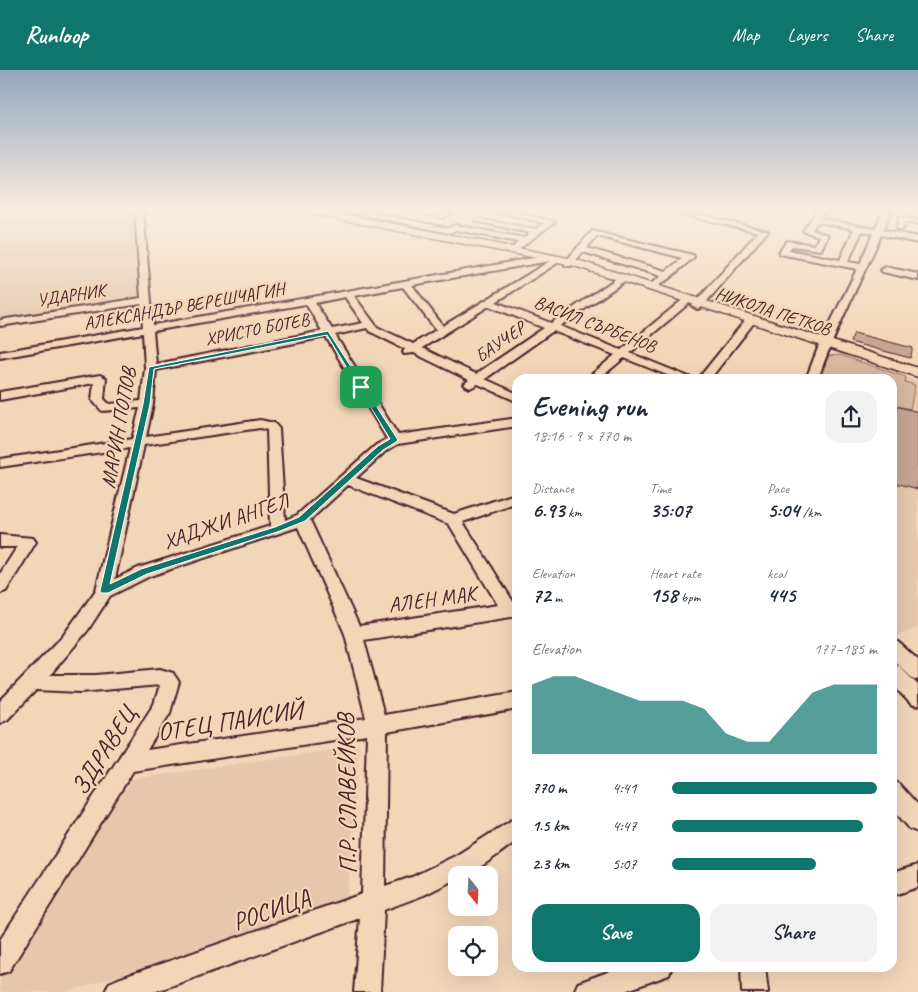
<!DOCTYPE html>
<html lang="en">
<head>
<meta charset="utf-8">
<style>
	:root { --surface:#fff; --page:#f2f2f3; --text:#1f2937; --muted:#747a83; --accent:#0f766e }
	body { margin:0; font-family:Caveat,sans-serif; background:var(--page); color:var(--text); height:100vh; display:flex; flex-direction:column; font-size:19px; white-space:nowrap }
	* { box-sizing:border-box; margin:0 }
	p { font-size:16px; color:var(--muted) }
	.icon { flex:none; width:28px; height:28px; fill:none; stroke:currentColor; stroke-width:2; stroke-linecap:round; stroke-linejoin:round }
	.map { position:relative; flex:1; overflow:hidden }
	.sheet { position:absolute; left:512px; top:304px; width:385px; height:598px; display:flex; flex-direction:column; background:var(--surface); border-radius:15px; box-shadow:0 5px 20px #0002 }
	.sheet>* { flex:none }
	.needle { width:32px; rotate:162deg }
	.tools { position:absolute; left:448px; top:796px; display:grid; gap:10px }
	.tools a { display:grid; place-items:center; width:50px; height:50px; border-radius:10px; background:var(--surface); box-shadow:0 5px 20px #0002; font-size:25px }
	.pin { position:absolute; display:grid; place-items:center; width:42px; height:42px; color:#fff; margin:-21px; border-radius:10px; box-shadow:0 2px 8px #0006 }
	.round { display:grid; place-items:center; flex:none; width:52px; height:52px; border-radius:15px; background:var(--page) }
	.overview { display:flex; align-items:center; justify-content:space-between; height:85px; padding:0 20px }
	h1 { font-size:28px; font-weight:600; line-height:38px }
	.stats { display:grid; grid-template-columns:repeat(3,1fr); gap:8px; height:85px; padding:5px 20px }
	.stats div { display:grid; align-content:center }
	.stats b { font-size:21px; font-weight:600 }
	.stats small { font-size:14px; font-weight:400 }
	.stats p { font-size:14px }
	.chart { height:140px; padding:10px 20px }
	.chart p { display:flex; justify-content:space-between }
	.chart svg { width:100%; height:90px; margin-top:5px; fill:var(--accent); opacity:.7 }
	.action { display:flex; gap:10px; margin-top:auto; padding:10px 20px }
	.action a { flex:1; height:58px; border-radius:15px; background:var(--accent); color:#fff; font-size:20px; font-weight:600; line-height:58px; text-align:center }
	.action a+a { background:var(--page); color:var(--text) }
	ul { padding:0 20px; list-style:none; font-size:16px }
	li { display:grid; grid-template-columns:80px 60px 1fr; align-items:center; height:38px }
	li i { height:12px; border-radius:6px; background:var(--accent) }
	header { display:flex; align-items:center; gap:30px; box-sizing:border-box; height:70px; padding:0 25px; background:var(--accent); color:#fff }
	header strong { font-size:24px }
	nav { display:flex; gap:28px; margin-inline-start:auto; font-size:18px }
	.map>svg:first-child { display:block }
	.built { fill:#e4c7ad }
	.green { fill:#d7b8a0; stroke:#906c66 }
	.building { fill:#c5a593; stroke:#4a1f2b }
	.lines { fill:none; stroke-linecap:round; stroke-linejoin:round }
	.minor-casing { stroke:#4a1f2b; stroke-width:4 }
	.major-casing { stroke:#4a1f2b; stroke-width:3 }
	.minor { fill:#f2d6b8; fill-rule:evenodd }
	.major { fill:#f2d6b8; fill-rule:evenodd }
	.route { fill:#0f766e; stroke:#fff; fill-rule:evenodd }
	.labels { text-anchor:middle; stroke-width:4.5; stroke-linejoin:round; paint-order:stroke }
	.far-street-label { font-size:18px; fill:#4a1f2b; stroke:#f2d6b8 }
	.street-label { font-size:21px; fill:#4a1f2b; stroke:#f2d6b8 }
	.near-street-label { font-size:25px; fill:#4a1f2b; stroke:#f2d6b8 }
</style>
</head>
<body>
<header>
<strong>Runloop</strong>
<nav><a>Map</a><a>Layers</a><a>Share</a></nav>
</header>
<div class="map">
<svg width="918" height="922" viewBox="0 0 918 922">
	<rect width="100%" height="100%" fill="#f2d6b8"/>
	<filter id="ink" filterUnits="userSpaceOnUse"><feTurbulence type="fractalNoise" baseFrequency=".02" numOctaves="2"/><feDisplacementMap in="SourceGraphic" scale="10" xChannelSelector="R" yChannelSelector="G"/><feConvolveMatrix kernelMatrix="1 2 1 2 8 2 1 2 1" color-interpolation-filters="sRGB"/></filter>
	<g filter="url(#ink)">
		<path class="built" d="M0,141H132L135,186L144,231L0,253Z
			M840,285L918,311V558L895,566L892,564V309H819L828,286Z
			M359,676L347,830L68,922H0V910L132,709Z"/>
		<path class="green" d="M840,285L906,307L905,312L915,315L910,339L893,335L892,309H819L828,286Z"/>
		<path class="building" d="M854,263L913,278L910,288L850,272Z
			M892,335L918,342V419L892,412Z"/>
		<g class="lines">
			<defs>
				<path id="minor" d="M135,141H143L153,255L551,185L562,190L496,232L551,253L620,206H626V210L560,256L621,280L686,227L689,226L694,229L630,283L694,309H677L624,288L599,309H586L615,285L553,261L485,309L518,324V332L478,314L470,318L466,316L464,314L469,310L414,283L404,284L403,282L405,279L369,261L367,258L335,265L398,365L518,348V356L398,374L386,381L356,408L454,444L518,423V433L463,452L514,533L518,532V546L364,570L384,645L518,622V639L387,662L385,816L412,807L457,785L518,746V770C501,781 476,805 456,805V809L424,825L384,840L380,922H354L360,848L154,922H105L109,913L118,909L362,824L367,665L133,701L9,901L0,904V870L154,634L160,615L80,622L36,620L7,650L0,653V631L63,566L96,520L130,378L0,397V389L132,369L140,338L102,341L92,330L94,313L0,330V322L100,305L106,308L104,329L109,334L141,331L145,298L143,263L0,288V282L143,257L141,234L0,256V250L141,228ZM550,191L443,256L412,215ZM403,217L436,260L413,274L377,257L354,226ZM345,227L363,253L332,259L315,233ZM306,234L322,261L156,294L153,261ZM489,236L544,258L476,304L422,278ZM326,267L387,369L376,375L297,445L285,450L279,359L274,353L260,350L146,367L153,334L156,300ZM260,358L267,360L270,456L138,498L115,509L144,375ZM348,415L449,454L498,535L359,556L310,450ZM298,457L345,564L366,648L147,680L170,643L179,612L173,603L160,599L96,605H50L88,560L110,526L150,506Z
					M347,141H363L448,158L455,155L524,168L530,163L475,151L479,149L536,159L544,153L495,141H511L555,152L516,181L512,178L518,172L456,160L449,163Z
					M416,141L441,143L444,141H453L443,148Z
					M668,141H683L768,161L701,238L697,239L692,236L758,162Z
					M817,141H825L820,148L875,159L883,141H891L883,160L918,167V173L881,165C860,213 835,259 818,309H806L818,278L857,199L780,184L779,182L787,171L815,175L819,166L803,161ZM817,152L854,159L840,190L789,180L792,176L821,180L828,165L812,160ZM862,161L873,163L860,194L848,192Z
					M899,147L918,150V154L905,152L903,159H897Z
					M592,161L693,185L694,187L671,207L652,220L647,217L661,206L583,182L571,196H565V192ZM597,166L683,188L666,201L587,178Z
					M886,197L918,204V210L883,202L881,200Z
					M751,247L756,250L710,309H698L747,248Z
					M0,465L33,468L36,472L6,521L0,523V504L17,477H0Z
					M892,570L898,572L918,590V610L912,608L892,589Z
					M892,593L898,595L918,615V636L911,634L892,614Z
					M892,711L899,714L918,735V762L910,759L892,738Z
					M918,795V817L892,826V803Z
					M624,896H672L669,905L622,922H574L578,913Z
					M741,896H765L768,922H742Z"/>
				<path id="major" d="M306,141H327L574,189L918,298V307L568,194L311,144Z"/>
			</defs>
			<use href="#minor" class="minor-casing"/>
			<use href="#major" class="major-casing"/>
			<use href="#minor" class="minor"/>
			<use href="#major" class="major"/>
		</g>
	</g>
	<linearGradient id="sky" x2="0" y2="1"><stop stop-color="#92a6bf"/><stop offset="0.52" stop-color="#f9eddf"/><stop offset="1" stop-color="#f9eddf" stop-opacity="0"/></linearGradient>
	<rect width="918" height="270" fill="url(#sky)"/>
	<path class="route" d="M328,261L398,370L396,372L383,380L305,451L280,461L147,504L108,523H101L100,521L143,334L149,297ZM327,265L390,369L378,376L299,447L275,457L141,499L110,514L150,334L154,299Z"/>
	<g class="labels">
		<g class="far-street-label">
			<text transform="translate(71 225) rotate(-9)" y="6">УДАРНИК</text>
			<text transform="translate(184 236) rotate(-10)" y="6">АЛЕКСАНДЪР ВЕРЕШЧАГИН</text>
			<text transform="translate(773 241) rotate(18)" y="6">НИКОЛА ПЕТКОВ</text>
			<text transform="translate(595 254) rotate(21)" y="6">ВАСИЛ СЪРБЕНОВ</text>
			<text transform="translate(257 259) rotate(-11)" y="6">ХРИСТО БОТЕВ</text>
			<text transform="translate(500 272) rotate(-35)" y="6">БАУЧЕР</text>
		</g>
		<g class="street-label">
			<text transform="translate(118 358) rotate(-80)" y="7">МАРИН ПОПОВ</text>
			<text transform="translate(226 451) rotate(-19)" y="7">ХАДЖИ АНГЕЛ</text>
			<text transform="translate(432 529) rotate(-8)" y="7">АЛЕН МАК</text>
		</g>
		<g class="near-street-label">
			<text transform="translate(230 650) rotate(-9)" y="9">ОТЕЦ ПАИСИЙ</text>
			<text transform="translate(103 680) rotate(-58)" y="9">ЗДРАВЕЦ</text>
			<text transform="translate(346 724) rotate(-91)" y="9">П.Р. СЛАВЕЙКОВ</text>
			<text transform="translate(271 839) rotate(-19)" y="9">РОСИЦА</text>
		</g>
	</g>
</svg>
<div class="tools">
<a><svg class="needle" viewBox="-14 -14 28 28"><path d="M0-13l5 13h-10z" fill="#e53935"/><path d="M0 13l5-13h-10z" fill="#747a83"/></svg></a>
<a><svg class="icon" aria-label="locate" viewBox="0 0 24 24"><circle cx="12" cy="12" r="6"/><path d="M12 2v4M12 18v4M2 12h4M18 12h4"/></svg></a>
</div>
<div class="pin" style="left:361px;top:317px;background:#1e9e55"><svg class="icon" aria-label="arrive" viewBox="0 0 24 24"><path d="M6 21V4h12l-3 4 3 4H6"/></svg></div>
<section class="sheet">
<div class="overview"><div><h1>Evening run</h1><p>18:16 · 9 × 770 m</p></div><a class="round"><svg class="icon" aria-label="share" viewBox="0 0 24 24"><path d="M12 15V3M7 8l5-5 5 5M5 13v7h14v-7"/></svg></a></div>
<div class="stats">
<div><p>Distance</p><b>6.93<small> km</small></b></div>
<div><p>Time</p><b>35:07</b></div>
<div><p>Pace</p><b>5:04<small> /km</small></b></div>
</div>
<div class="stats">
<div><p>Elevation</p><b>72<small> m</small></b></div>
<div><p>Heart rate</p><b>158<small> bpm</small></b></div>
<div><p>kcal</p><b>445</b></div>
</div>
<div class="chart"><p><span>Elevation</span>177–185 m</p>
<svg viewBox="0 0 160 44" preserveAspectRatio="none"><path d="M0 44V10L10 6L20 6L30 10L40 14L50 18L60 18L70 18L80 22L90 34L100 38L110 38L120 26L130 14L140 10L150 10L160 10V44z"/></svg>
</div>
<ul>
<li><b>770 m</b>4:41<i style="width:100%"></i></li>
<li><b>1.5 km</b>4:47<i style="width:93%"></i></li>
<li><b>2.3 km</b>5:07<i style="width:70%"></i></li>
</ul>
<div class="action"><a>Save</a><a>Share</a></div>
</section>
</div>
</body>
</html>
